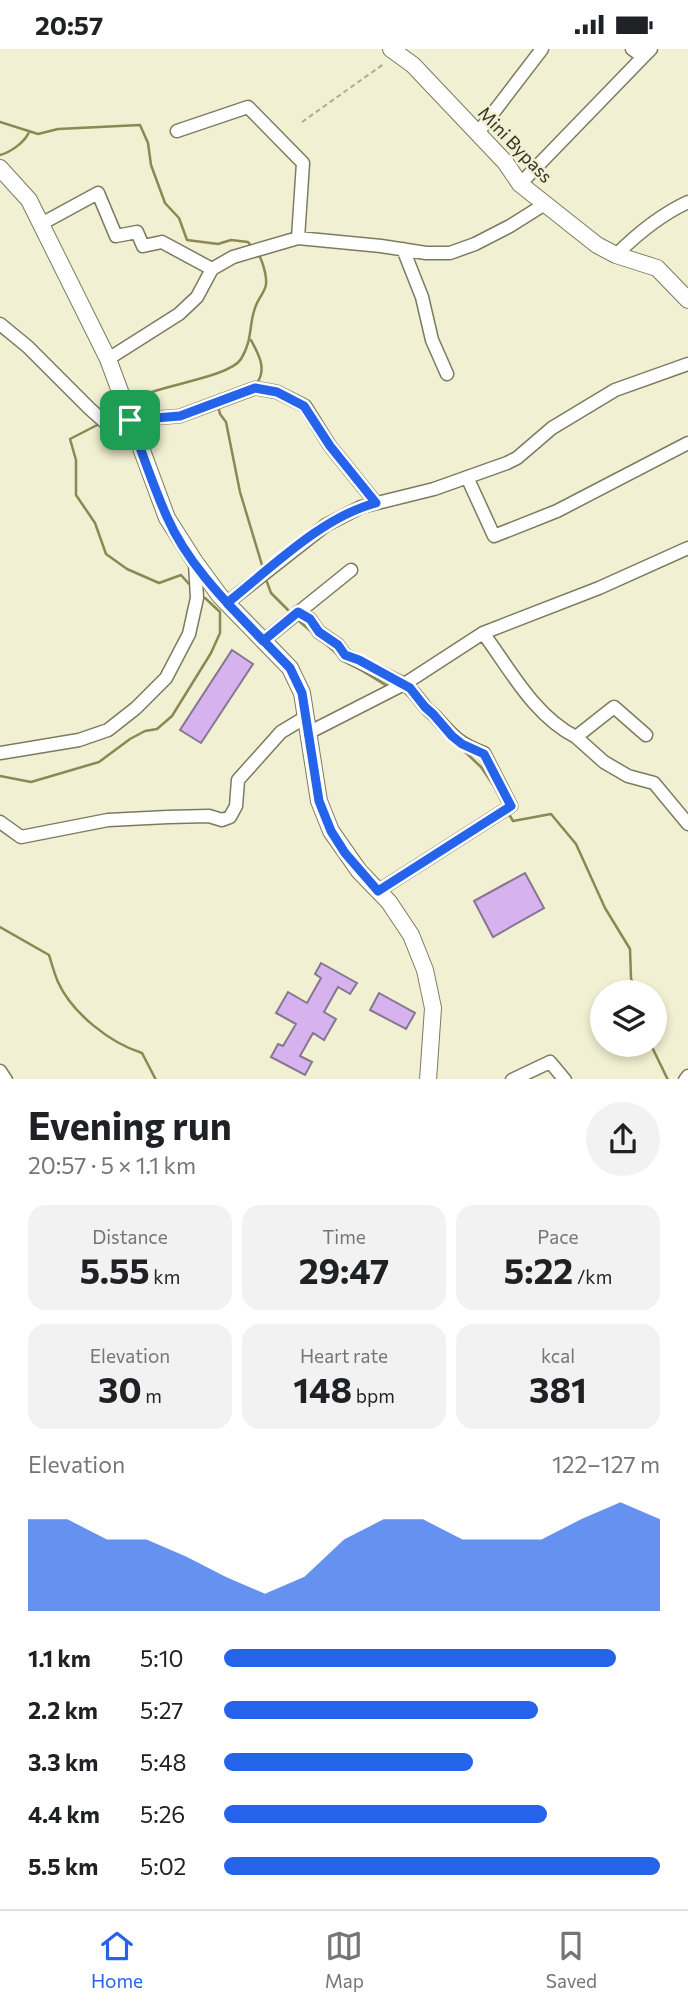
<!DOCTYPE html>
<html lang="en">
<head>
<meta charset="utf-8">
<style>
	:root { --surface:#fff; --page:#f2f2f2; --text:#202124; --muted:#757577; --line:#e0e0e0; --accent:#2563eb }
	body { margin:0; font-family:Commissioner,sans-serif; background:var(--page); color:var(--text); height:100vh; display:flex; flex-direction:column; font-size:26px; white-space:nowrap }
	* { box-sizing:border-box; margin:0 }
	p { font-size:23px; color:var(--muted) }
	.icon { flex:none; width:38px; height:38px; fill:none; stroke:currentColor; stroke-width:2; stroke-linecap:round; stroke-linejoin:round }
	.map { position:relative; height:1030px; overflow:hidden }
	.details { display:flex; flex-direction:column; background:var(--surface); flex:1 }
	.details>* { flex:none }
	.fabs { position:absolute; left:590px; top:931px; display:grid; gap:14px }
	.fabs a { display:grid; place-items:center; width:77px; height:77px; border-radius:50%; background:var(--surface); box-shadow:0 4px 10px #0003; font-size:35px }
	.pin { position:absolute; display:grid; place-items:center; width:60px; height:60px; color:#fff; margin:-30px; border-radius:14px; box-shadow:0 4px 10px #0006 }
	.round { display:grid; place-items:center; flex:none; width:74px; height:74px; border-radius:37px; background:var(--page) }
	.headline { display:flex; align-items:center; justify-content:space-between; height:119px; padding:0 28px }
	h1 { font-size:38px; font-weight:700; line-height:52px }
	.metrics { display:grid; grid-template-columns:repeat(3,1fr); gap:10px; height:119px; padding:7px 28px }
	.metrics div { display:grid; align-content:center; border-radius:18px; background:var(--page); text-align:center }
	.metrics b { font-size:35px; font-weight:700 }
	.metrics small { font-size:19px; font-weight:400 }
	.metrics p { font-size:19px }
	.chart { height:196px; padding:14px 28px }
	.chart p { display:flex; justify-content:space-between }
	.chart svg { width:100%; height:126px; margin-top:7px; fill:var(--accent); opacity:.7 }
	ul { padding:0 28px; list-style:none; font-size:23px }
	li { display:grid; grid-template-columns:112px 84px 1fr; align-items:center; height:52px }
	li i { height:18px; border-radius:9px; background:var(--accent) }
	.status { display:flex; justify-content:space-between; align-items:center; height:49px; padding:0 35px; background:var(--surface); direction:ltr }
	.status svg { height:19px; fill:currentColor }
	.tabs { display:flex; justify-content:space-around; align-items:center; height:98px; border-top:2px solid var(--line); background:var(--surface); font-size:19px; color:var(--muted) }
	.tabs a { display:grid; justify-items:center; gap:4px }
	.tabs .active { color:var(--accent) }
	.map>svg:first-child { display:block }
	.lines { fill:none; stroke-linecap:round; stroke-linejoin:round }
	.stream { stroke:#8b8853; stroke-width:2.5 }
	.building { fill:#d6b2ef; stroke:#867790; stroke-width:2 }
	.minor-casing { stroke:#7c7b60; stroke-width:15 }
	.major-casing { stroke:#7c7b60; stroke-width:18 }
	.path { stroke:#acab94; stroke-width:2; stroke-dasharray:5 3.5; stroke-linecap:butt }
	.minor { stroke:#fff; stroke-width:12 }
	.major { stroke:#fff; stroke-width:16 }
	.route-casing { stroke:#fff; stroke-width:14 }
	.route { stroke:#2563eb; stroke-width:9 }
	.labels { text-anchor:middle; stroke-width:5; stroke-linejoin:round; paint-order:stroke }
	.street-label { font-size:18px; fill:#333227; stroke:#f1f0d2 }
</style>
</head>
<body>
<div class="status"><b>20:57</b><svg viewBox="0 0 49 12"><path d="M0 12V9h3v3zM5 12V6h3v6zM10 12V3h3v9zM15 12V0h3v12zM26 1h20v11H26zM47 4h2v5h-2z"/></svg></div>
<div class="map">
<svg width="688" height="1031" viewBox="0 0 688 1031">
	<rect width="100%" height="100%" fill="#f1f0d2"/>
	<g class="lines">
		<path class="stream" d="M0,73L38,85L58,80L140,76L148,94L151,116L165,154L179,169L187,191L218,195L231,191L248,193L251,197
			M0,106C11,103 25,93 29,83
			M251,291C258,304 268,321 256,335
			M131,351C154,337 229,329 241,310C254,289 248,272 257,254C259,249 266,241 266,235C267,227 262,210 258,205
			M218,357L220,365L226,373L240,443L262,516
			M107,370L122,360
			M101,374L70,390L76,411V446L95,474L106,505L127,520L159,534L181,526L189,535
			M267,533L271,544L288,561
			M300,573L313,584
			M326,595L337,605
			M348,613L387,637
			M462,700L481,718L496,740
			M0,727L31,733L99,713L130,690L145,682L157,680L172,667L211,604L220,584V563L205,549
			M510,767L513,772L551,765L576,795L605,859L630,900L631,929L635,943
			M0,878L49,906C52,915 54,924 58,933C72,964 110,994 142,1004L156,1031
			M651,996L668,1031"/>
	</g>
	<path class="building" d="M232,601L253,615L201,694L180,681Z
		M525,824L544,859L493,888L474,852Z
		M321,914L357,934L350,945L338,938L324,963L336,970L324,991L313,984L300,1007L312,1013L305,1026L271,1008L278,995L283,997L296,975L276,964L288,943L307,954L321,929L315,925Z
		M379,944L415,964L406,980L370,961Z"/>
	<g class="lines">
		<defs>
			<path id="minor" d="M632,0L643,8L651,0
				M177,82L248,58L303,114L298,189
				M477,85L542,0
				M520,135L643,8
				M41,175L98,144L116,187L137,183L143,197L162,193L212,220
				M403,200L422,248L432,291L447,325
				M616,206C638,184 660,166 688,153
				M0,275L28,298L90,360L108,376L133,378
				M108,310L179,265L197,248L212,220L233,208L298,189L381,197L426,204H450L475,195L510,177L545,155
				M130,371L180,367L255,339L277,343L305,357L330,397L376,454
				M467,428L494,487L557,462L688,394
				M227,554L326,476L361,458L434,440L507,414L517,409L552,379L615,341L688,315
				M298,563L310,570L319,583L338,596L345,606L404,635
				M483,584C510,620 534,667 576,688L614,658L646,686
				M263,592L351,521
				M308,684L406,634L483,584L599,539L688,499
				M576,688L604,713L628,727L654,734L688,775
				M0,704L79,691L108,681L136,659L166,629L189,585L197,549L195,514
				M0,773L21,788L108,771L168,768L209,767L222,771L230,768L236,757L238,731L281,683L306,668
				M378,842L511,757L484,704C458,694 453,687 435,667C431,663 426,660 423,655C416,647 413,640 403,635
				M0,1022L6,1031
				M512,1031L550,1013L565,1031
				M685,1031L688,1027"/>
			<path id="major" d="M391,0L413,16L505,113L520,135L597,196L616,206L657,219L688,251
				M0,119L29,151L108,310L167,469L195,513L220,547L290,619L302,644L319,752L331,782L359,822L389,853L411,886L425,921L433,959L428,1031"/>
		</defs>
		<use href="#minor" class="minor-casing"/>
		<use href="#major" class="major-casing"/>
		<path class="path" d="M302,73L385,14"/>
		<use href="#minor" class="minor"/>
		<use href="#major" class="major"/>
	</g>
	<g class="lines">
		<defs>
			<path id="route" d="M130,371L180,367L255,339L277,343L304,357L330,397L376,454C323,467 270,520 227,554L290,619L302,644L319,752L331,782L345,804L378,842L511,757L484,705L462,695L452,687L433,665L425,658L410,639L359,611L345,606L338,596L319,583L310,570L298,563L263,592C228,555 188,516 167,468C153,437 142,403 130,371"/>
		</defs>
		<use href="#route" class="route-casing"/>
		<use href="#route" class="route"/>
	</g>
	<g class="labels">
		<g class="street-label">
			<text transform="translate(515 96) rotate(46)" y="6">Mini Bypass</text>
		</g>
	</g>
</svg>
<div class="fabs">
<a><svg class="icon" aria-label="layers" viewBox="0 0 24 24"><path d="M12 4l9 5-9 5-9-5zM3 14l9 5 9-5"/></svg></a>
</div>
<div class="pin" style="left:130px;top:371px;background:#1e9e55"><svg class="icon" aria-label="arrive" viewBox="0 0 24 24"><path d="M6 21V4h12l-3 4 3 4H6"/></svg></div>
</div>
<section class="details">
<div class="headline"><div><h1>Evening run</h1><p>20:57 · 5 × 1.1 km</p></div><a class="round"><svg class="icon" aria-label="share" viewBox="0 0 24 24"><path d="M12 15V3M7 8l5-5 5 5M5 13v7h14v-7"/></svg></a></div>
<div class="metrics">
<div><p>Distance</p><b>5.55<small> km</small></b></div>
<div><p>Time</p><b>29:47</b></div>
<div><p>Pace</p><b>5:22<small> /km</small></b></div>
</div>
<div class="metrics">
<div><p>Elevation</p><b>30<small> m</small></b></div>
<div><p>Heart rate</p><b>148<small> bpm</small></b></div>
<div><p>kcal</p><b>381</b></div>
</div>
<div class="chart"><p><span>Elevation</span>122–127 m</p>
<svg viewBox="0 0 160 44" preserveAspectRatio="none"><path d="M0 44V12L10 12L20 19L30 19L40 25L50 32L60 38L70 32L80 19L90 12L100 12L110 19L120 19L130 19L140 12L150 6L160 12V44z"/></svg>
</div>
<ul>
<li><b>1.1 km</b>5:10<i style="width:90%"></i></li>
<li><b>2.2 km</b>5:27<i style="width:72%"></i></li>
<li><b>3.3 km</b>5:48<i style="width:57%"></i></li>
<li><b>4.4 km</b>5:26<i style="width:74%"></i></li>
<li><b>5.5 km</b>5:02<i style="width:100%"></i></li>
</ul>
</section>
<nav class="tabs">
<a class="active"><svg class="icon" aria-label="home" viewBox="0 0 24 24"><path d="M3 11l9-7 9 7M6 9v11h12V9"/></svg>Home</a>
<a><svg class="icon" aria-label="map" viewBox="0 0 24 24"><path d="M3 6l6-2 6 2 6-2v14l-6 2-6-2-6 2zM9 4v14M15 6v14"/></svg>Map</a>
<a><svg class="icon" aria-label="saved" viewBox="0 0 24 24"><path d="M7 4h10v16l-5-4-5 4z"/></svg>Saved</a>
</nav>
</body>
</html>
